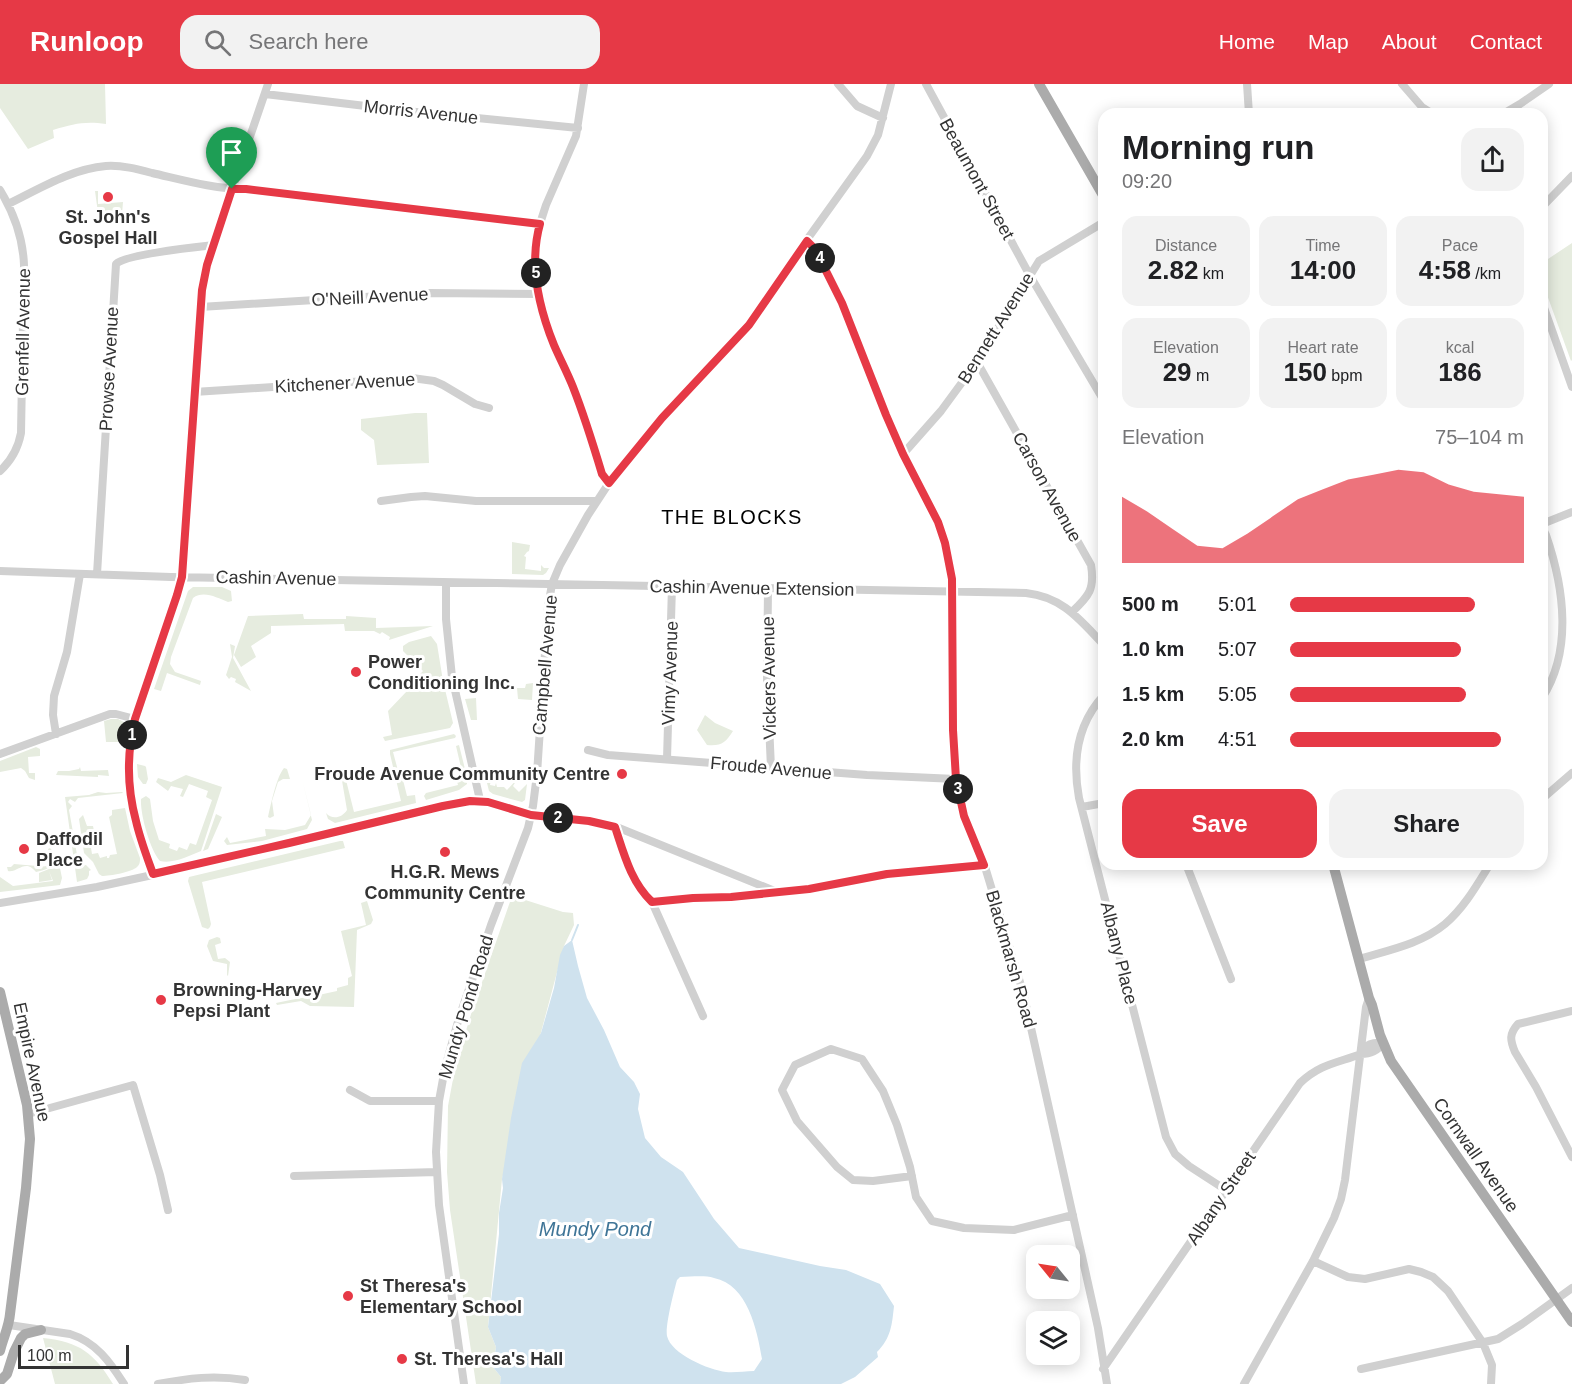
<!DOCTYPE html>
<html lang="en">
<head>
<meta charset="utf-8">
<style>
	:root { --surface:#fff; --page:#f2f2f2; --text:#202124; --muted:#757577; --accent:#e63946 }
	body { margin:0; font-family:Arial,sans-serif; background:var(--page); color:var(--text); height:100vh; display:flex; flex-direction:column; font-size:22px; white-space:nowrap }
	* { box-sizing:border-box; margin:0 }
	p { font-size:20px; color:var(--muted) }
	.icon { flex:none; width:33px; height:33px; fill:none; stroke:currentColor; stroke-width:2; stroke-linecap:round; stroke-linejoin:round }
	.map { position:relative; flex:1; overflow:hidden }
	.panel { position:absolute; left:1098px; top:24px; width:450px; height:762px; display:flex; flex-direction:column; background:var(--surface); border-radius:18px; box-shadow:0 3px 15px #0003 }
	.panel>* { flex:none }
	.needle { width:39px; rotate:300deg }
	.controls { position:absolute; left:1026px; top:1161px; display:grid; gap:12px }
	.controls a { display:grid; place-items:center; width:54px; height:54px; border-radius:12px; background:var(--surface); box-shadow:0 3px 15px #0003; font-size:30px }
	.scale { position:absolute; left:18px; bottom:15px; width:111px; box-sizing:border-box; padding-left:6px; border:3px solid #333; border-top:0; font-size:16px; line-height:21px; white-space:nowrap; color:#333; -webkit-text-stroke:4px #fff; paint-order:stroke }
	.pin { position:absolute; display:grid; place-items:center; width:51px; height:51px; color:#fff; margin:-62px -26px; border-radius:50% 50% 50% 0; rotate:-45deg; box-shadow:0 0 6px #0007 }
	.pin .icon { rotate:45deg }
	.km { position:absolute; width:30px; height:30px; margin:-15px; border-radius:50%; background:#222; color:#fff; font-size:16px; line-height:30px; text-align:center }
	.round { display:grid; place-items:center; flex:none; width:63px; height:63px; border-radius:18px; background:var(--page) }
	.headline { display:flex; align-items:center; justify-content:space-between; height:102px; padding:0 24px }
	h1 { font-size:33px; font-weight:700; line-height:45px }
	.figures { display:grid; grid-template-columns:repeat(3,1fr); gap:9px; height:102px; padding:6px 24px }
	.figures div { display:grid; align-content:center; border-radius:15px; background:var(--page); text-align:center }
	.figures b { font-size:26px; font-weight:700 }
	.figures small { font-size:16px; font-weight:400 }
	.figures p { font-size:16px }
	.chart { height:168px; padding:12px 24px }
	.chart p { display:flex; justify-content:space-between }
	.chart svg { width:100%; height:108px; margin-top:6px; fill:var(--accent); opacity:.7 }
	.action { display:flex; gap:12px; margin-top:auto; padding:12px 24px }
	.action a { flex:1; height:69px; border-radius:18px; background:var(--accent); color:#fff; font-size:24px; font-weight:700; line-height:69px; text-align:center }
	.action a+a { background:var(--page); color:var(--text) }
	ul { padding:0 24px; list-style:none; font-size:20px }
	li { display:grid; grid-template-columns:96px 72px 1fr; align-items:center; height:45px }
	li i { height:15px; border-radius:8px; background:var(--accent) }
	header { display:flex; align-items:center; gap:36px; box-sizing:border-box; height:84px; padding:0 30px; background:var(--accent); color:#fff }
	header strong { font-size:28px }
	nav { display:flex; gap:33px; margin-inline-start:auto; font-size:21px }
	.search { width:420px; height:54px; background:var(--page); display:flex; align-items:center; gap:15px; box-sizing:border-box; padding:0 21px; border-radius:18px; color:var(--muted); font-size:22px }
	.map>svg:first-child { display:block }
	.green { fill:#e6ecdf }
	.water { fill:#cfe2ee; fill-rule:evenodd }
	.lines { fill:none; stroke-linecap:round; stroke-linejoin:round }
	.stream { stroke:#cfe2ee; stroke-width:2 }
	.minor { stroke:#d0d0d0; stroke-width:8 }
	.major { stroke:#ababab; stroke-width:10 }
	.route-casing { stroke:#fff; stroke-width:12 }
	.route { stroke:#e63946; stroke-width:8 }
	.poi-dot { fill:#e63946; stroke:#fff; stroke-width:2 }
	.labels { text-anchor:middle; stroke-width:6; stroke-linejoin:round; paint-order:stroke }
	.street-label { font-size:18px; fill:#333; stroke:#fff }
	.poi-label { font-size:18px; font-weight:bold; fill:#333; stroke:#fff; text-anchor:start }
	.neighbourhood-label { font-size:20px; letter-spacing:1.5px; fill:#000; stroke:#fff }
	.water-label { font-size:20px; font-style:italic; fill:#3f7597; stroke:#fff }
</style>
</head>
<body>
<header>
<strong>Runloop</strong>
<div class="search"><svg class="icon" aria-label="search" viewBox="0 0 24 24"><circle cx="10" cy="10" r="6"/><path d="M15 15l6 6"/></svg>Search here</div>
<nav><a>Home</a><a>Map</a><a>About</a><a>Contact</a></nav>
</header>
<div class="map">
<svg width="1572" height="1300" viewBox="0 0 1572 1300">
	<rect width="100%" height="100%" fill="#fff"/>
	<path class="green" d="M0,0H105L106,40C84,37 74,40 53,46L54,54L28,65L0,24Z
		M95,107H98V120L123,118L122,130L101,128L100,129H98Z
		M1572,159V276L1571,277L1542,197V179Z
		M415,329H427L429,379L377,381L374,356L361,346V335Z
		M512,458L530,461L529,467L527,468L524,472L526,473L525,485L541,487V481L544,484H549L546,489L543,491L512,490Z
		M193,503H222L231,507L232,517L228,518C217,514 204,506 193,514L171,573L170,580L175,588L201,597L200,601L167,589L161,607L154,605L188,507Z
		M303,530L304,535H346V532L376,534V544L433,542L389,556L390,553L382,548L380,550L374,547H345L344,540L271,542V549L251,562L256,573L241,583L234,571L248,532Z
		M431,552L437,560L443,597L453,639L450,644L385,657L383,653L392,651L388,627L407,607L406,605L423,587L403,567V562L409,558Z
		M230,560L235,562L233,574L251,607L235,598L236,595L231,593L229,595L226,591L232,573Z
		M533,599L532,616L518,615L517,604H525L526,600Z
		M476,614L477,636H471L465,615Z
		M705,631L715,639L733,647C725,659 722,662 707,661L697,646Z
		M111,635H118L124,638L122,640L125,646L123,658H106L104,637Z
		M454,650L456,652L455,654L393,668L400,694L415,691V693L403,696L407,712L415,711L416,719L335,739L328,735L326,729C332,736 342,734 347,726L340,685L343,684L354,728L401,717L390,670V666Z
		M459,661L467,693V700L459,706L426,716L424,712L426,709L458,701L456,694L463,692L456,662Z
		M36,663L40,665V672L28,673L29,689H35V696L29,694L25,687L21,684L0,688V677Z
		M137,680L145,682L146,683L148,695L146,700H143L138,693Z
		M80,683L81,687L108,686L109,692L98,691V693L56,691L58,687H69L79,685Z
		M284,684L287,685L290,695H283L278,698L272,717L274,732L270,734L268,733C271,720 276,694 284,684Z
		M186,691L222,703L201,767C188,772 174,780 160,777C150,766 140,730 141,715L146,712L150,715L153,737L159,756L170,760L169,764L177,767L179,763L187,766L190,759L196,761L212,716L206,713L208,707L189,700L183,713L180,712L183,705L171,702L168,707L156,698L158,694L171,698Z
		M485,691L491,695L490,701L495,702L496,699L497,703H504L507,706L518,694L513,702L519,708L527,700L525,716L522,718L493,710L489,707Z
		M302,695L312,736L307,745L262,757L227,761L224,757L227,753L230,759L266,752L265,745L285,746L305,741L311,731Z
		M98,708L106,709L122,708L123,709L78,714L75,718L70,715L68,718L72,722L69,726L79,782L86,781L91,786L89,787V791L87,795L77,798L65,713L89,711Z
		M125,724L130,747L140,774C140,778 140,780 137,783C132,788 110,792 102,792L99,790L93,778L84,769L79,735L83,731L87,742H93L97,762L91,764L92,770L98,769L100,774L107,772V774H109L110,771L117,770L109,733L112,731V726Z
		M216,730L222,733L208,765L203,767Z
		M340,757H343L345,764L202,798L211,840L210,843L208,845L202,843L188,797L189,793Z
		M50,764L55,770L56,776C53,784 44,786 36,788C25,774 18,789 8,787L7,783H11L14,780L37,782L39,783L47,782L51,773L48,765Z
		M58,774L62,794L60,801L0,808V793L13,802L53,797L49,787L52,796L39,798V789L54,783Z
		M519,814L563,828L573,829L574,841L564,862L502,1095L488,1243L496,1263L493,1283L501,1293L500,1300H476L450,1126L447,1088L448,1022L456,979L472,927L511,815Z
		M367,817L373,836L371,840L357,846L354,923L310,922L301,917L277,921L276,919C297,914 317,912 337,907V904L348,901V894L352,892L341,847L366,841L361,819Z
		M217,853L220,854L221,859L215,861L218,875L225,874L230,878L228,892L227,891V880L213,877L207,862L209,856Z
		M43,1254C80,1258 94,1269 113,1300H55Z"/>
	<path class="water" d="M572,856L578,882L587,914L604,946L620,983L634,998L640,1010L638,1025L645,1054L661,1073L683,1088L714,1135L739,1164L820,1182L846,1186L880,1200L894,1222C892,1241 891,1254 877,1268L878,1273L855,1293L841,1300H500L501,1293L493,1283L496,1263L488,1243L499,1150V1129L503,1104L502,1095L511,1034L522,979L541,949L554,904L560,871L564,862ZM680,1193C691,1193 704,1191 714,1194C748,1201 757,1246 762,1275L754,1287C745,1287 734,1289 726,1288C709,1286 671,1270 667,1252C665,1242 674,1207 677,1196Z"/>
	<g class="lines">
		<path class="stream" d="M572,856L578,841"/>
		<path class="minor" d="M584,0L576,52L546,121L537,149L535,175L540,210L548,244L572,300L602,390L609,399
			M838,0L857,22L883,34
			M926,0L1029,190L1104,317
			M1247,0L1249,30
			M1402,0L1422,23L1433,30
			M265,10L416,28L578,44
			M1503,30L1520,20L1549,0
			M0,106C14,129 23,154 24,181L21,349C18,365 12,376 0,387
			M8,120C39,105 71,85 106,82C122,81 137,85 152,89C183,96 214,105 246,105L540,140
			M1542,123L1572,92
			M806,157L815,165L842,219L886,331L903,370L938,438L945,459L952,495L953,646L956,695L964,732L982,773L1023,908L1098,1244L1107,1300
			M1542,218L1572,303
			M200,223L429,209L540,210
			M977,278L1091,481C1095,505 1089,512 1072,528
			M194,308L412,294L434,297L443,301L475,320L489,324
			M903,370L941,327L977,278L1039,177L1104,138
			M381,417L411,413L425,412L476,417H597
			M1542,440L1572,428
			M1542,443L1546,451C1565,506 1572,568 1542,614
			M0,487L171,493L1026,509C1063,513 1080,536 1104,561
			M97,490L116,180C126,170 196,163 214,161
			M446,499V535L452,593L480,716
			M768,505L767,595L771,684
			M1104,611C1077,640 1072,676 1079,714L1166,1053L1175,1070L1189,1082L1226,1106
			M56,650L53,631L54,612L67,568L80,490
			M588,666L608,671L867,691L956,695
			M0,670L110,630H116L135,635
			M667,675L672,502
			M1542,715L1572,689
			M1082,723L1104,719
			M615,743C623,770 631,798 652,818L703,932
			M1186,780L1231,895
			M153,790C147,771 139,752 134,732C127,701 128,666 135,635L179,506L182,493L196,275L203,195L232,105L268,0
			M652,818C692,814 733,813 774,809
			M0,819L97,803L180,785L443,722L480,716L509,723L531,731L589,737L619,744L777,808L809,805L887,790L984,781
			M1359,875C1389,866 1421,860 1445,840C1464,824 1477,801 1490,780
			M1572,927L1518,940C1509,950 1510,956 1515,968L1536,1003L1572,1073
			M1361,969C1367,960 1372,958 1383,959
			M350,1006L370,1017H439
			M28,1030L133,1001L160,1091L168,1126
			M294,1092L437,1088
			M912,1092L873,1097L853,1096L837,1083L797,1037L782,1006L795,981L831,965L862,975L883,1007L897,1041L910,1083L916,1113L932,1137L964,1144L1014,1146L1073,1131
			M1313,1177L1348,1193L1365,1195L1409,1185L1421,1188L1433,1193L1448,1207L1483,1259L1492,1281L1491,1300
			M9,1241L70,1250C96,1258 110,1278 124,1300
			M1103,1285L1300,999C1320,980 1337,979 1361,970C1371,970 1377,967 1383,959
			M1361,1285L1498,1255L1522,1240L1572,1204
			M158,1300C188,1294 215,1291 245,1296
			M464,1300L439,1121L436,1068L439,1017L445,984L459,934L491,841L528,744L533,722L537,690L548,523L552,500L560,481L588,431L609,399L662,334L749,241L806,157L867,72L878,51L891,0
			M1244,1300L1313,1177L1334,1134L1341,1115L1345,1096L1366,923L1369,914"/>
		<path class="major" d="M1039,0L1104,113
			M1333,780L1369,914L1372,921L1380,951L1391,977L1572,1238
			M0,908L27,1021L30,1055L26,1104L10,1230C9,1243 3,1254 0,1267
			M1,1296L7,1290L14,1268L21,1254L25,1250L41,1246"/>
	</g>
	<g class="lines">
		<defs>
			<path id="route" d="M232,105H246L540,140C529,179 539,224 554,261C560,275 567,288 573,303C584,331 593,360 602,390L609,399L662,334L749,241L807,157L815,165L842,219L886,331L903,370L938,438L945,459L952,495L953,646L956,695L964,732L984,781L887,790L809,805L731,813L693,814L652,818C631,798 624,770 615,743L589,737L531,731L488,718L470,717L443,722L289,759L153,790C147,773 140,755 136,737C127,704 127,668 135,635L177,511L182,493L202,206L207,181Z"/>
		</defs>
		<use href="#route" class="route-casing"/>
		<use href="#route" class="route"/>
	</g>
	<g class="poi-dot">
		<circle cx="108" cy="113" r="6"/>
		<circle cx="356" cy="588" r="6"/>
		<circle cx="622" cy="690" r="6"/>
		<circle cx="24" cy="765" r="6"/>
		<circle cx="445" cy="768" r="6"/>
		<circle cx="161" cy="916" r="6"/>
		<circle cx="348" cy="1212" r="6"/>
		<circle cx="402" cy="1275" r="6"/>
	</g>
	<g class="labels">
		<g class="street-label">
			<text transform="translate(421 28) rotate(6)" y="6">Morris Avenue</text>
			<text transform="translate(977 95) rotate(61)" y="6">Beaumont Street</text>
			<text transform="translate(370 213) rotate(-3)" y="6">O'Neill Avenue</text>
			<text transform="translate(996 244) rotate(-58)" y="6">Bennett Avenue</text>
			<text transform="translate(23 248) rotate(-89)" y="6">Grenfell Avenue</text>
			<text transform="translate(109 285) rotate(-87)" y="6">Prowse Avenue</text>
			<text transform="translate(345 299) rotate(-3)" y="6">Kitchener Avenue</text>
			<text transform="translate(1047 403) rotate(61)" y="6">Carson Avenue</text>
			<text transform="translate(276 494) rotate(1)" y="6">Cashin Avenue</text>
			<text transform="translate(752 504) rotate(1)" y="6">Cashin Avenue Extension</text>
			<text transform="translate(545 581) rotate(-85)" y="6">Campbell Avenue</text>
			<text transform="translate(670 589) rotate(-88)" y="6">Vimy Avenue</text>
			<text transform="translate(769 594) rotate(-91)" y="6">Vickers Avenue</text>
			<text transform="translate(771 684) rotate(5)" y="6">Froude Avenue</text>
			<text transform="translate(1119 869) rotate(76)" y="6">Albany Place</text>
			<text transform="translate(1011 875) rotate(74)" y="6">Blackmarsh Road</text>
			<text transform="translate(466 923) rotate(-73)" y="6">Mundy Pond Road</text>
			<text transform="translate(32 978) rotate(78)" y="6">Empire Avenue</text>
			<text transform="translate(1476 1071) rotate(55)" y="6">Cornwall Avenue</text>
			<text transform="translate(1221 1114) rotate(-56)" y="6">Albany Street</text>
		</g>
		<g class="poi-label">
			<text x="108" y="139" text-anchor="middle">St. John's<tspan x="108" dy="21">Gospel Hall</tspan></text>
			<text x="368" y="584">Power<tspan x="368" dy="21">Conditioning Inc.</tspan></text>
			<text x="610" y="696" text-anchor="end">Froude Avenue Community Centre</text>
			<text x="36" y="761">Daffodil<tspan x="36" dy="21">Place</tspan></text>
			<text x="445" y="794" text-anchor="middle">H.G.R. Mews<tspan x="445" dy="21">Community Centre</tspan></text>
			<text x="173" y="912">Browning-Harvey<tspan x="173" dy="21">Pepsi Plant</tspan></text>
			<text x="360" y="1208">St Theresa's<tspan x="360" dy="21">Elementary School</tspan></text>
			<text x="414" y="1281">St. Theresa's Hall</text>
		</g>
		<g class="neighbourhood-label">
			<text x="732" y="440">THE BLOCKS</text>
		</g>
		<g class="water-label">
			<text x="595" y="1152">Mundy Pond</text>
		</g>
	</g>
</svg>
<div class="controls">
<a><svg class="needle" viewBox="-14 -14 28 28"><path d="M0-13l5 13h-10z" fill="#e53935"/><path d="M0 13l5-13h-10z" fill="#757577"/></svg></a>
<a><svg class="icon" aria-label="layers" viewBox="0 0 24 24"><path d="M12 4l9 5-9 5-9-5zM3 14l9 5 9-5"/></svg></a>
</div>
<div class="scale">100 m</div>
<div class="pin" style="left:232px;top:105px;background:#1e9e55"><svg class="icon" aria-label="arrive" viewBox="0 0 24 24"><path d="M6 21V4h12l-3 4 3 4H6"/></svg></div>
<b class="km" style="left:132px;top:651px">1</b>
<b class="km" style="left:558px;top:734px">2</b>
<b class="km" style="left:958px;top:705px">3</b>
<b class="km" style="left:820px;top:174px">4</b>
<b class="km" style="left:536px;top:189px">5</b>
<section class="panel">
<div class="headline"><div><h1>Morning run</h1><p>09:20</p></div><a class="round"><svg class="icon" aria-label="share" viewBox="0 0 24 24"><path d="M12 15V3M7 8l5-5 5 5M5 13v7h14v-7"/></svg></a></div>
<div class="figures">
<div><p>Distance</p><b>2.82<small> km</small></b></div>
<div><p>Time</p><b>14:00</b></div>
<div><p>Pace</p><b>4:58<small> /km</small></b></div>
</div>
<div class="figures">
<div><p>Elevation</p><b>29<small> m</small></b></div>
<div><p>Heart rate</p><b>150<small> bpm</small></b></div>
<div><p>kcal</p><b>186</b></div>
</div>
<div class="chart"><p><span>Elevation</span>75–104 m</p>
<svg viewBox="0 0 160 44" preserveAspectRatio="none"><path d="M0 44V17L10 23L20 30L30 37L40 38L50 32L60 25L70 18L80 14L90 10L100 8L110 6L120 7L130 12L140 15L150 16L160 17V44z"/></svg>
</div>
<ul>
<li><b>500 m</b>5:01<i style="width:79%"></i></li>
<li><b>1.0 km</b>5:07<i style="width:73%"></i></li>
<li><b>1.5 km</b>5:05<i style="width:75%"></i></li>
<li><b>2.0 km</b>4:51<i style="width:90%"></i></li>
</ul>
<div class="action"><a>Save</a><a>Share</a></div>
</section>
</div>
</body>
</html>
